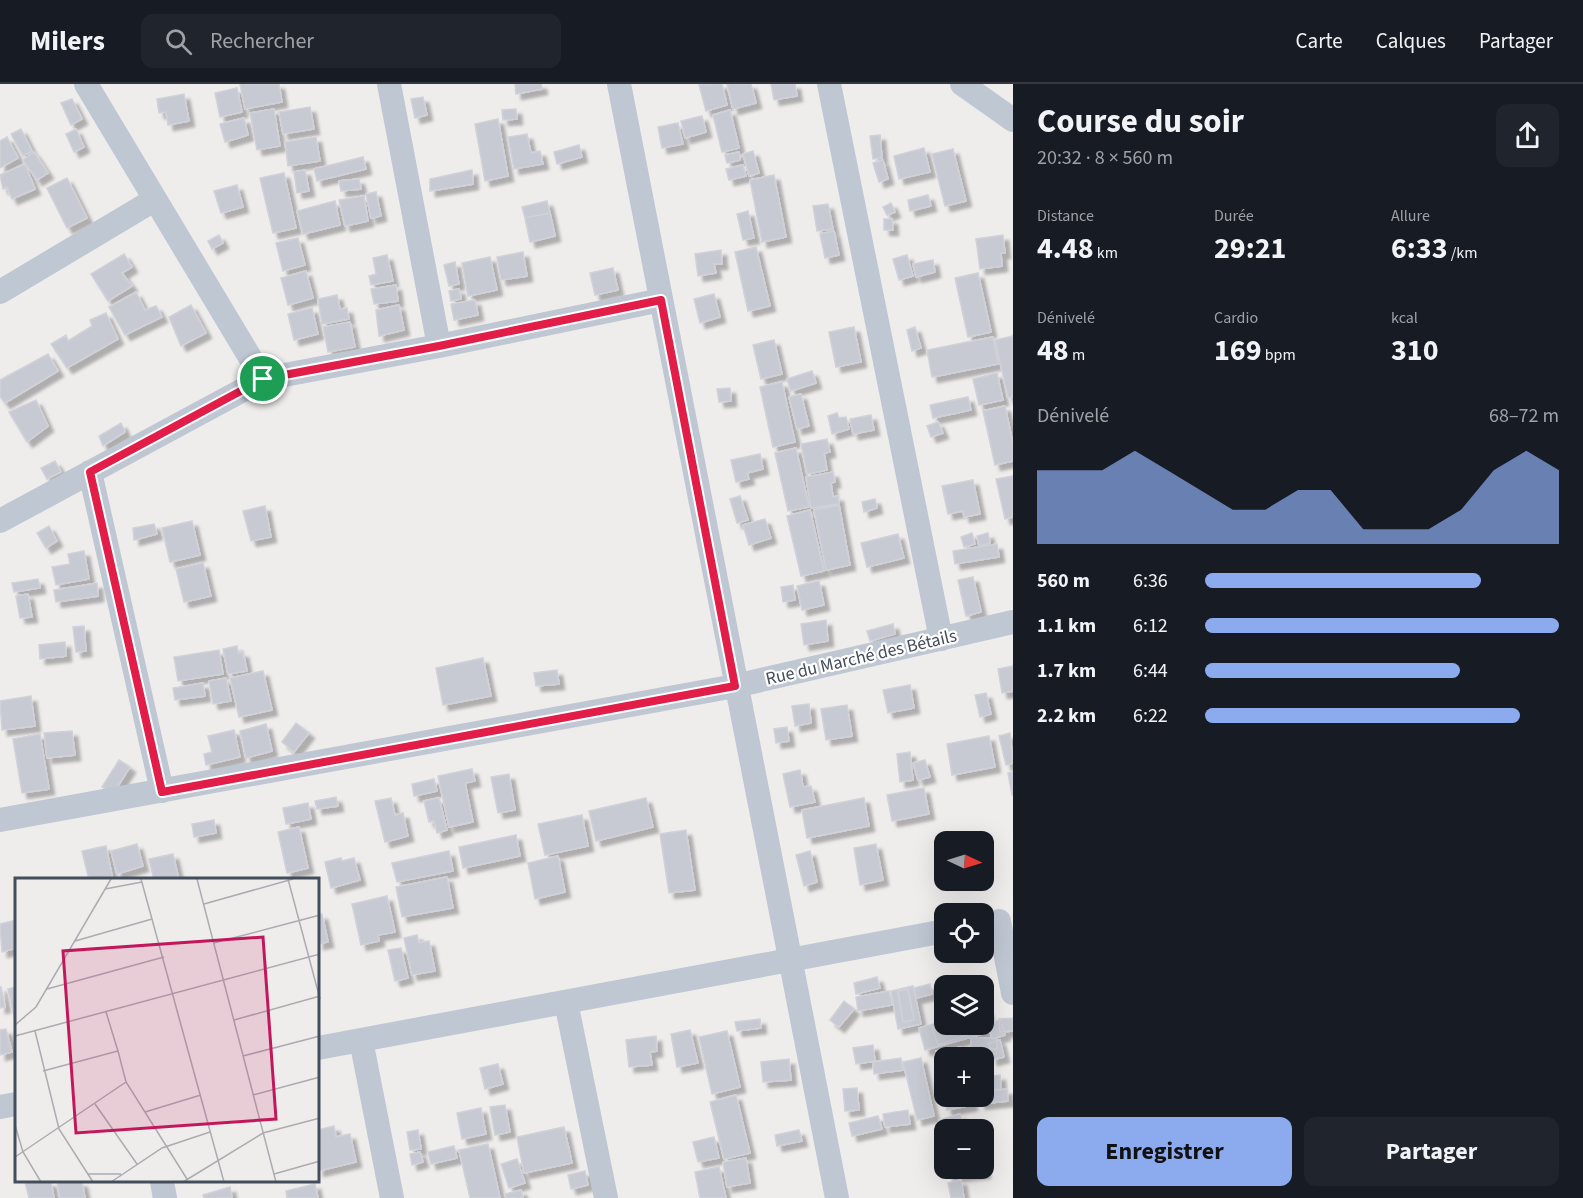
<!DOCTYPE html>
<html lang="fr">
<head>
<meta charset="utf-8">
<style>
	:root { --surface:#171b24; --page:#20242c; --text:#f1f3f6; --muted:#9ea1a6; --line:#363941; --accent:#8cabef }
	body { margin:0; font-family:"Source Sans 3",sans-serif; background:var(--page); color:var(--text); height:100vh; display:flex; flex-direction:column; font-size:22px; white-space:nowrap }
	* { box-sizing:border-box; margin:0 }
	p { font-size:20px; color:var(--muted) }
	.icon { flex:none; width:33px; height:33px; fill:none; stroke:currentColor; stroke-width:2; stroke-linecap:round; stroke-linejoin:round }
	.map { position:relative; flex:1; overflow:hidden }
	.sheet { display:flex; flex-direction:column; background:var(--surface); width:570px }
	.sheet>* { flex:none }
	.needle { width:39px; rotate:94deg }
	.controls { position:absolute; left:934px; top:747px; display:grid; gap:12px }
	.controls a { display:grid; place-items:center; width:60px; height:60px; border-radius:12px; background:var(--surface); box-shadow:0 6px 24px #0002; font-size:30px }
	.pin { position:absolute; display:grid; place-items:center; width:51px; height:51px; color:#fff; margin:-26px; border:3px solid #fff; border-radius:50%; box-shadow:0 2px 6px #0007 }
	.round { display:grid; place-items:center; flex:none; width:63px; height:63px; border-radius:12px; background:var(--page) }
	.head { display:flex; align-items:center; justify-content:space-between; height:102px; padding:0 24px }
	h1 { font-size:33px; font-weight:700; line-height:45px }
	.figures { display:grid; grid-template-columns:repeat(3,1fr); gap:9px; height:102px; padding:6px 24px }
	.figures div { display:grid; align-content:center }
	.figures b { font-size:30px; font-weight:700 }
	.figures small { font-size:16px; font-weight:400 }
	.figures p { font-size:16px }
	.chart { height:168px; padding:12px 24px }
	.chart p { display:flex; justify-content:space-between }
	.chart svg { width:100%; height:108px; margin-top:6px; fill:var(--accent); opacity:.7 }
	.action { display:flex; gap:12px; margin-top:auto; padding:12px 24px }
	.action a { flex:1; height:69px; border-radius:12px; background:var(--accent); color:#111; font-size:24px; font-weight:700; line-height:69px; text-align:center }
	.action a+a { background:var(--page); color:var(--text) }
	ul { padding:0 24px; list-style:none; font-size:20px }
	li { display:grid; grid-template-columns:96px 72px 1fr; align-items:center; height:45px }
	li i { height:15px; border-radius:8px; background:var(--accent) }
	header { display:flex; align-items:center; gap:36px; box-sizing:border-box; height:84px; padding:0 30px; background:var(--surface); border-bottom:2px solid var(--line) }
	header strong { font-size:28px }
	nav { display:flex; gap:33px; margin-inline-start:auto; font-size:21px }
	.search { width:420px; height:54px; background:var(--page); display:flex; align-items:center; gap:15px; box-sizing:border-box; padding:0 21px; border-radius:12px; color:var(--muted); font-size:22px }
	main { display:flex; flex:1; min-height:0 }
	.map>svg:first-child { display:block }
	.building { fill:#c8cad3; stroke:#d0d1d9; stroke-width:1.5; filter:url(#shadow) }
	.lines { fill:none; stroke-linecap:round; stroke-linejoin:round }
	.minor { stroke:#bfc7d3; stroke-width:24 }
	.route-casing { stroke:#fff; stroke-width:12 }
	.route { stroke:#e11d48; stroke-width:8 }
	.labels { text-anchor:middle; stroke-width:4.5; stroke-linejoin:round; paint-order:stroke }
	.street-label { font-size:18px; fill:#444d5b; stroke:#fff }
	.inset-road { fill:none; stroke:#abacb2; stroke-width:1.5 }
	.view { fill:#c2185b; fill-opacity:0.15; stroke:#c2185b; stroke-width:3 }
	.inset-edge { fill:none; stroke:#444d5b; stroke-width:3 }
</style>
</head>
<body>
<header>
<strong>Milers</strong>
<div class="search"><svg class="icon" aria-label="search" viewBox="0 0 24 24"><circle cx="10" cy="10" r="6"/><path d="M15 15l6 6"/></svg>Rechercher</div>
<nav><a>Carte</a><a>Calques</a><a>Partager</a></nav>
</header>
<main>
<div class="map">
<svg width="1013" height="1114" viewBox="0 0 1013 1114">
	<defs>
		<filter id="shadow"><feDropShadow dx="5.5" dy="5.5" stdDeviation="1.5" flood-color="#0004"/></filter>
	</defs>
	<rect width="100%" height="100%" fill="#efecec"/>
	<path class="building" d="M240,0H279L282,18L245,25Z
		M515,0H541L542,5L516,10Z
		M722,0L727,21L706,27L699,1Z
		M727,0H751L756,19L733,25Z
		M771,0H795L797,12L774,16Z
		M237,4L242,28L220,33L215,9Z
		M184,10L189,37L168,41L166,28L159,29L157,15Z
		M423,13L427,31L415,34L411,15Z
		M72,15L82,35L71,41L61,19Z
		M310,23L314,45L283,50L279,28Z
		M274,25L280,62L257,66L250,29Z
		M516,25L517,35L503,36L502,26Z
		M730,26L739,64L722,68L713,31Z
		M702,32L706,48L685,54L681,37Z
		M244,34L248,51L225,58L220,40Z
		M498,35L508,92L485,97L475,40Z
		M678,39L683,60L662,64L658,43Z
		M21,45L32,67L23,72L11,50Z
		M76,45L84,63L74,68L66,50Z
		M527,50L531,69L540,67L543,80L514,85L508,53Z
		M880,51L882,74L873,75L870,52Z
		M7,53L18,74L0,84V57Z
		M316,53L320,77L288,82L285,58Z
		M579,61L582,73L557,80L554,68Z
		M924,64L930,88L899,95L894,72Z
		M953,65L966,117L945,122L932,70Z
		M753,67L759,89L749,92L743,70Z
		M34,68L48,89L37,96L23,76Z
		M739,68L740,76L727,79L725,71Z
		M363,73L366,85L317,97L314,85Z
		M883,76L888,95L879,98L873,79Z
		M25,80L35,105L12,115L7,103L3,105L0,91Z
		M743,81L746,92L729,96L726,85Z
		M305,86L309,107L297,109L294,88Z
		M472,86L473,100L430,107V95Z
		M284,89L296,144L273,149L260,94Z
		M774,91L786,153L762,158L750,96Z
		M67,94L87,134L67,144L47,104Z
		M359,95L361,105L341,107L339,97Z
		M237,101L243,123L221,129L214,107Z
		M376,108L381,132L371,134L366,110Z
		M928,111L931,122L910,127L908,116Z
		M364,112L368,137L345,142L339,116Z
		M335,117L340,141L303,150L297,127Z
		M547,117L550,129L525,134L522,123Z
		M891,119L895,128L887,131L883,123Z
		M828,120L833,145L817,147L813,122Z
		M748,127L754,154L743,156L737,130Z
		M550,129L555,152L530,158L525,134Z
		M884,135H892L893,146H884Z
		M834,147L839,171L825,174L820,150Z
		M219,151L223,159L212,165L208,157Z
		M1003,151L1005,169H1001L1002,182L980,185L976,155Z
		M298,154L305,181L283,187L276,159Z
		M756,163L770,222L748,227L735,168Z
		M721,166L722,180H714L716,189L698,192L695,170Z
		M523,168L527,192L501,196L497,173Z
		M124,170L132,183L122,189L132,202L108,217L91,190Z
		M387,171L393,197L371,201L369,192L376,190L373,174Z
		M907,171L913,192L899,196L893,175Z
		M490,173L497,206L468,212L462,179Z
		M933,176L935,188L916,193L913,180Z
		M455,178L459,200L449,202L444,181Z
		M613,184L618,206L595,211L590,189Z
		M306,187L313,214L288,221L281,194Z
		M978,189L991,248L968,253L955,194Z
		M396,201L398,217L374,220L371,205Z
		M459,205L461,215L451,217L449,207Z
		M136,208L145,226L156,222L162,233L125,251L109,223Z
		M714,210L720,233L700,239L694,215Z
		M337,211L340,225L347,224L349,235L322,240L318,215Z
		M475,216L478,231L454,236L451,220Z
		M191,221L206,249L181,262L169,233Z
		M399,221L404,246L379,252L376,226Z
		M312,224L318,250L294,256L288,230Z
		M106,229L118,255L67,284L51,260L66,251L68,257L92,242L90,236Z
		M350,238L355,263L328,268L323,243Z
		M854,243L861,278L836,283L829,248Z
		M915,243L921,264L912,267L907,246Z
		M1013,252V312L1008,314L995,256Z
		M993,253L998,280L932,293L927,266Z
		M774,256L782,290L761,295L753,261Z
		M48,270L58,287L5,319L0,313V296Z
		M812,287L816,299L791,307L787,295Z
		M997,289L1003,316L979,321L973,295Z
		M782,298L795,358L773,363L760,303Z
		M730,304L731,317L719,318L717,305Z
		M801,310L809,342L797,345L789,313Z
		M968,313L971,326L933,334L930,321Z
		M36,316L48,342L27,358L9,328Z
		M1005,322L1013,360V377L995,381L983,327Z
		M837,329L839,334L846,333L849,345L832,350L828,332Z
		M871,331L874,346L853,350L850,335Z
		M938,338L943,349L931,353L927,342Z
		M121,339L125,348L103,362L99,352Z
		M827,355L830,368L824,369L827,386L807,390L801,360Z
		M796,364L809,423L788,427L775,369Z
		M760,370L763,385L747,389L749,395L736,398L731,376Z
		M55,377L61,388L47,395L41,384Z
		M833,388L835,398L831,399L833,413L838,412L839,420L811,424L806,393Z
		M1013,392V433L1005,435L996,395Z
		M973,396L980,430L964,433L963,427L948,430L942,402Z
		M740,412L748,436L737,439L730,415Z
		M875,415L877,424L864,428L862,418Z
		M839,421L850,481L826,486L814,426Z
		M265,422L271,453L251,457L243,427Z
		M810,426L824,487L801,492L787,432Z
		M765,435L771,454L749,461L743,441Z
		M192,437L200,471L170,478L162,444Z
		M154,440L157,450L134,456L133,444Z
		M49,442L57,457L46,464L37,449Z
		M972,449L975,460L964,463L961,453Z
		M988,449L990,459L979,462L977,452Z
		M898,450L904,474L867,483L861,459Z
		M997,460L999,473L955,480L953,467Z
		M84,467L89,495L56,501L52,483L70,480L68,470Z
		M203,479L211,512L184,518L176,485Z
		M973,493L981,528L966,532L958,496Z
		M38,495L40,504L14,508L12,499Z
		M819,497L824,521L802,526L797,502Z
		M97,499L98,512L56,518L54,506Z
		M793,501L795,516L783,518L781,503Z
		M28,510L32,533L20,534L16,512Z
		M826,536L828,557L804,561L801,540Z
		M893,540L895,550L870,557L867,547Z
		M84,542L86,567L76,568L73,543Z
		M65,558L66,572L40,575L39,561Z
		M237,562L238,569L243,568L247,587L228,590L223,565Z
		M219,566L223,590L178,597L174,573Z
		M483,574L491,612L443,621L436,584Z
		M1013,582V607L1002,609L998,585Z
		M557,586L559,600L536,602L534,589Z
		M263,587L272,626L239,633L230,594Z
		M226,594L231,617L213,620L209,597Z
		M203,599L205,612L175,616L173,604Z
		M910,601L914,624L888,629L883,606Z
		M986,609L991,630L980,633L975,611Z
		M31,612L35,642L2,646L0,617Z
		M809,620L811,639L795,642L792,622Z
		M847,621L852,652L826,656L821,625Z
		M296,639L309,649L294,668L282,658Z
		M266,640L272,667L246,674L240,647Z
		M787,643L789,657L776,659L774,645Z
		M234,646L240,673L206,681L204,670L212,668L208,652Z
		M72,647L75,671L47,674L44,649Z
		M1010,649L1013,679L1006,681L999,652Z
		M40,650L49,705L22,709L13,655Z
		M989,652L995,683L952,691L947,660Z
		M910,668L913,696L900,698L897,670Z
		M119,676L130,683L113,710L102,703Z
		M925,676L930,693L918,696L913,679Z
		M472,685L475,697L465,699L473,738L449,743L438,692Z
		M800,686L803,703L811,702L815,718L790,723L783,690Z
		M1013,688V711H1012L1008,689Z
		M509,690L515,726L498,729L491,693Z
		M434,695L437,707L414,712L412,700Z
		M924,704L929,730L892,737L887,711Z
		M336,713L338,722L317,725L315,717Z
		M391,714L395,731L403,729L408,752L385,758L375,717Z
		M439,714L447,746L437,749L434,737L429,738L424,717Z
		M646,714L653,743L596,757L589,727Z
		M864,714L869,742L807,754L802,726Z
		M308,719L311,735L286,740L283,724Z
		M582,731L588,762L545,771L538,740Z
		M214,736L216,749L194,753L192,740Z
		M299,743L308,784L287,789L278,748Z
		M686,746L695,806L669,809L660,750Z
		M516,751L520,772L463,784L459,763Z
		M137,760L143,782L117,790L111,767Z
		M876,760L883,796L860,801L854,764Z
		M106,762L113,796H89L82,767Z
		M449,767L453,787L397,798L392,779Z
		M810,767L817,798L804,802L796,771Z
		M173,770L179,796H154L149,775Z
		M558,772L565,808L535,815L528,779Z
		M341,774L342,777L354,774L360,796L331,804L325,778Z
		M447,793L453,824L402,833L396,803Z
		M387,812L395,848L378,851L379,857L361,861L352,820Z
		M322,830L328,858L318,860V831Z
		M16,836V864L2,868L0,840Z
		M417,851L419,859L429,857L435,887L412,891L404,854Z
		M401,864L408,894L395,897L388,866Z
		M877,893L880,904L856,910L854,899Z
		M930,900L932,910L916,914L914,904Z
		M913,902L921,940L898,945L891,907Z
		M1,903L5,923L0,924V903Z
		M16,903V937H15L8,905Z
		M908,905L914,936L903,938L898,907Z
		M889,907L892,921L858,927L856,913Z
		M844,917L854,925L839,943L830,936Z
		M987,926L992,943L938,961L932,943L945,939L984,940V927Z
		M1013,934V947L1000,948L999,935Z
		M760,935L761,944L737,947L735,938Z
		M1001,936L1005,951L992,955L988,939Z
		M945,937V940H984L986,949L925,966L919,944Z
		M6,945L12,968L0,971V946Z
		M690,946L698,979L677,983L671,950Z
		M727,947L740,1003L712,1010L699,953Z
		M656,952L657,967L650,968L652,981L629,983L626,956Z
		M971,954H997V965L971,966Z
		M1000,956L1004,973L992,976L989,959Z
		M873,961L875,977L856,980L853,964Z
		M961,963L963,974H945V1012H970L972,1021L947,1026L936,967Z
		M901,974L903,986L874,990L873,978Z
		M921,974L934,1032L917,1036L903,978Z
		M789,975L791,996L763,998L761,978Z
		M498,980L503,1000L485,1005L480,984Z
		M1000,991L1001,1005L984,1006V993Z
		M857,1004L859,1026L845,1027L843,1005Z
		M1007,1005L1008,1017L980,1020L979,1012H984V1008Z
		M736,1011L750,1069L724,1075L710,1018Z
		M505,1021L510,1048L495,1051L490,1023Z
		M481,1024L486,1050L462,1055L457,1029Z
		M908,1026L910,1040L885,1043L883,1030Z
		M960,1030L964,1044L945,1046L942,1050L939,1036Z
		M878,1032L882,1045L852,1052L849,1039Z
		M334,1042L336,1053L350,1050L356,1078L318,1087V1046Z
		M564,1043L572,1079L524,1089L517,1053Z
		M418,1046L421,1065L410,1066L407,1048Z
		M799,1046L802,1057L777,1062L775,1051Z
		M714,1053L719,1074L698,1078L693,1058Z
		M488,1060L500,1114H470L459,1066Z
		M454,1062L457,1074L431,1080L428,1068Z
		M420,1068L423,1078L412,1081L410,1070Z
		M746,1074L750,1099L727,1103L723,1078Z
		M517,1075L525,1099L509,1104L501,1080Z
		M984,1078L985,1089L948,1093L947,1084H984Z
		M719,1083L726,1114H700L695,1088Z
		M585,1087L588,1101L571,1105L568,1091Z
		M961,1096L964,1114H951L948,1099Z
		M25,1098H51L54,1114H29Z
		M57,1098H82L85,1114H60Z
		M315,1100L318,1114H287L286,1107Z
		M230,1103L232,1114H204L203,1111Z
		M521,1106L523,1114H506L505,1110Z"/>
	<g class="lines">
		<path class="minor" d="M86,0L263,295
			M389,0L439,262L661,216
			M619,0L837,1114
			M829,0L941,555
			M962,0L1013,36
			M0,208L154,116
			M90,388L162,707
			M0,437L263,295L439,262
			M0,736L735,602L1013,538
			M999,837L1013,909
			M566,918L606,1114
			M361,956L392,1114
			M318,964L945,847
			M0,1023L16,1020
			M162,1098L165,1114"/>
	</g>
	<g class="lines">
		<defs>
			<path id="route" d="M661,216L735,602L162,708L90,388L263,295L439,262Z"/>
		</defs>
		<use href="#route" class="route-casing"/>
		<use href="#route" class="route"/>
	</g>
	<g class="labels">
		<g class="street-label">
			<text transform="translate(861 573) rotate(-13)" y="6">Rue du Marché des Bétails</text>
		</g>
	</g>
	<g transform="translate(15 794)">
		<rect width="304" height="304" fill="#efecec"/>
		<path class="inset-road" d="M126,1L209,304M182,1L261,304M273,1L305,121M90,11L127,4M189,26L278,1M60,63L137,41M199,65L305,37M32,111L149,79M219,142L305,118M0,147L21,129L96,1M20,153L44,251L78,304M0,158L305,76M103,173L111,204L172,301M228,178L305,158M28,193L103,173L91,134M238,217L305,199M80,226L122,286M130,234L186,217M0,247L8,274L26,304M0,279L111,204M73,296H106M259,296L305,283M96,304L147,270L195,254M168,304L248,255L305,240"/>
		<path class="view" d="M248,59L261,241L61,255L48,73Z"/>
		<rect width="304" height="304" class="inset-edge"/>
	</g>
</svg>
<div class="controls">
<a><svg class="needle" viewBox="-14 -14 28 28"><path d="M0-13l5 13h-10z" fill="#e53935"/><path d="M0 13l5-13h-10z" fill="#9ea1a6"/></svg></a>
<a><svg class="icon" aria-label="locate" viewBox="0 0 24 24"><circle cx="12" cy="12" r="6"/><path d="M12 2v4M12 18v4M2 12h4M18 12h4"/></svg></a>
<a><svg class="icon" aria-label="layers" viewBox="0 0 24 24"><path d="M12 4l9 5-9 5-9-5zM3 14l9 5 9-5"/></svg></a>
<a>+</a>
<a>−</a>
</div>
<div class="pin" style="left:263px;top:295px;background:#1e9e55"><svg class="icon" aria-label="arrive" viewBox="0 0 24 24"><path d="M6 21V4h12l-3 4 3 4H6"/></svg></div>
</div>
<section class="sheet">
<div class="head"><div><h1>Course du soir</h1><p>20:32 · 8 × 560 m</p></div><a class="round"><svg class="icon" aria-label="share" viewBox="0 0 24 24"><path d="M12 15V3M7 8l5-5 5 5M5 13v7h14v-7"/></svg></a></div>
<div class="figures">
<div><p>Distance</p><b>4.48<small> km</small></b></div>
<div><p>Durée</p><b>29:21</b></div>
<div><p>Allure</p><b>6:33<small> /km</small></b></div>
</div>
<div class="figures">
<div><p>Dénivelé</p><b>48<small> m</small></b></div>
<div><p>Cardio</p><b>169<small> bpm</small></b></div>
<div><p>kcal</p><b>310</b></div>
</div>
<div class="chart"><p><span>Dénivelé</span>68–72 m</p>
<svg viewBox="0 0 160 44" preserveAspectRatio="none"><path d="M0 44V14L10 14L20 14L30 6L40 14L50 22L60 30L70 30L80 22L90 22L100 38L110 38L120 38L130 30L140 14L150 6L160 14V44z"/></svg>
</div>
<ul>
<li><b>560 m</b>6:36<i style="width:78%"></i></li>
<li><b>1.1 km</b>6:12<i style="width:100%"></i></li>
<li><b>1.7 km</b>6:44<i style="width:72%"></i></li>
<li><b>2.2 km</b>6:22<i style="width:89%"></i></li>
</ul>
<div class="action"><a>Enregistrer</a><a>Partager</a></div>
</section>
</main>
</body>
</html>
